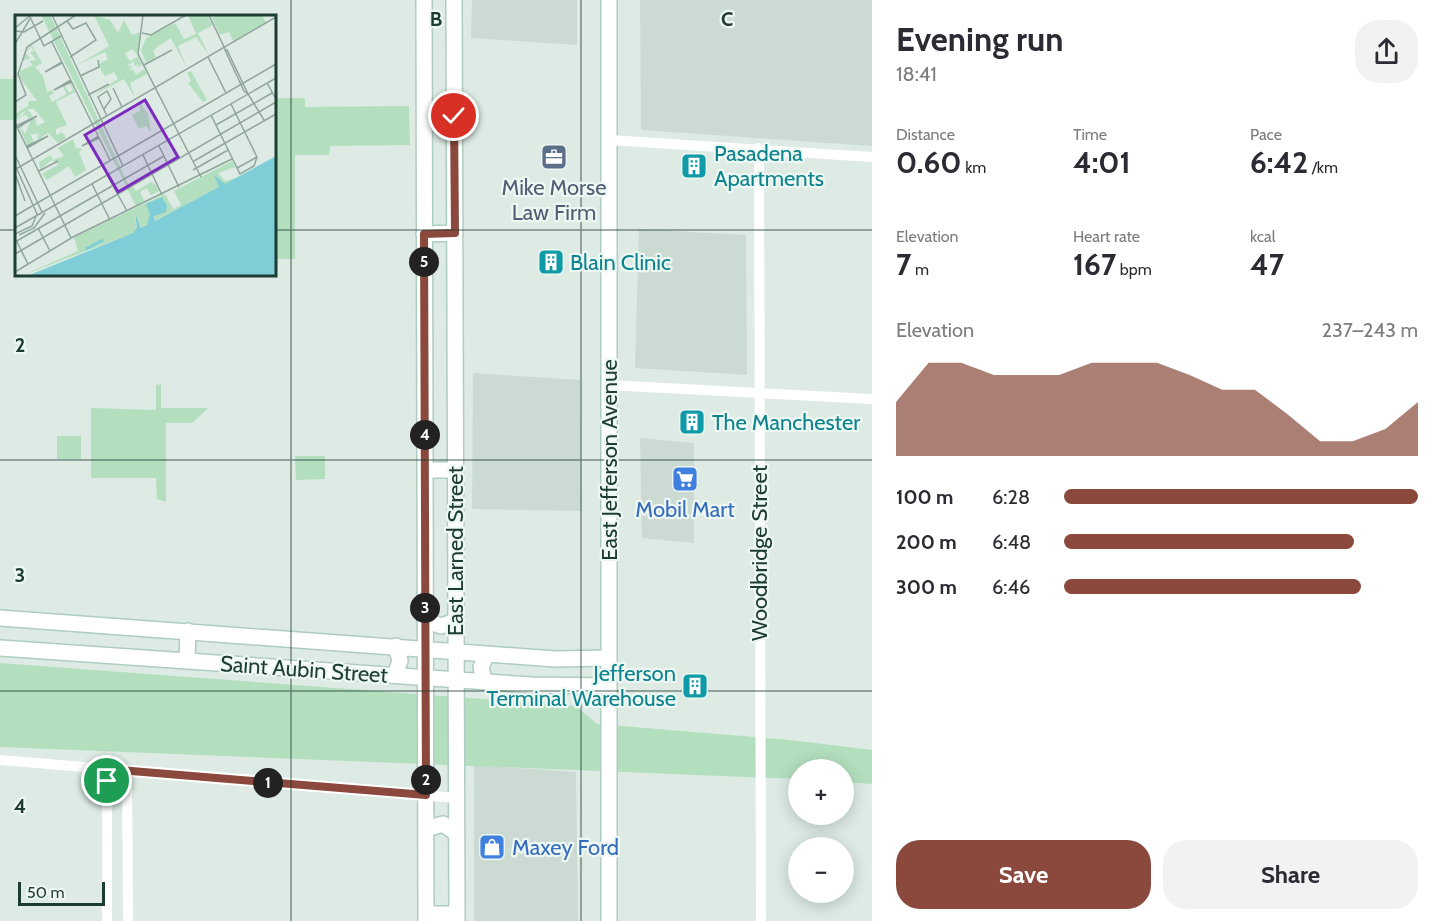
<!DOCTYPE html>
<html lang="en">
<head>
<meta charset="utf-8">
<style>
	:root { --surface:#fff; --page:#f2f2f3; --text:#2b2b33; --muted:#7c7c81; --accent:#8a493c }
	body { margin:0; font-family:Cabin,sans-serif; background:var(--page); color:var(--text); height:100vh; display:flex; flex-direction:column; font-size:22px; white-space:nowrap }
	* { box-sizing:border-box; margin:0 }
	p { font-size:20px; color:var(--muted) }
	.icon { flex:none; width:33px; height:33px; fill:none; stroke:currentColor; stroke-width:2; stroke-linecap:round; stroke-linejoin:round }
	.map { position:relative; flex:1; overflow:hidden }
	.panel { display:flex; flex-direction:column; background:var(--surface); width:570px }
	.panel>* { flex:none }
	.controls { position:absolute; left:788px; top:759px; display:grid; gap:12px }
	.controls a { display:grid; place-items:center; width:66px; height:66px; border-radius:50%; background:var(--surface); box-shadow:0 3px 15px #0003; font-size:30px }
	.scale { position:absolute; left:18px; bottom:15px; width:87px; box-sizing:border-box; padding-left:6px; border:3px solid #1d3c33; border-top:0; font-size:16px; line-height:21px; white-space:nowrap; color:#1d3c33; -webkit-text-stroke:4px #eef8f2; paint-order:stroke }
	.pin { position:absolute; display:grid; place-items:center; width:51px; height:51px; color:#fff; margin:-26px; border:3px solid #fff; border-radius:50%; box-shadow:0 2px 6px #0007 }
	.km { position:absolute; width:30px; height:30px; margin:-15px; border-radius:50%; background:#222; color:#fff; font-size:16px; line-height:30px; text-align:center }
	.round { display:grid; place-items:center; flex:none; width:63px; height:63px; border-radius:24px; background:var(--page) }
	.head { display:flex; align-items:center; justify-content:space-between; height:102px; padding:0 24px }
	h1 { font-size:33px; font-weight:700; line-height:45px }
	.metrics { display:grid; grid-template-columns:repeat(3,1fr); gap:9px; height:102px; padding:6px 24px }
	.metrics div { display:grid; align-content:center }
	.metrics b { font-size:30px; font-weight:700 }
	.metrics small { font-size:16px; font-weight:400 }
	.metrics p { font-size:16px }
	.chart { height:168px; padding:12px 24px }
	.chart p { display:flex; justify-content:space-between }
	.chart svg { width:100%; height:108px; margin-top:6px; fill:var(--accent); opacity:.7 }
	.primary-button { display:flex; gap:12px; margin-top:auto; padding:12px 24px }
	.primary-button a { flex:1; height:69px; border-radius:24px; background:var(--accent); color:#fff; font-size:24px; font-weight:700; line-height:69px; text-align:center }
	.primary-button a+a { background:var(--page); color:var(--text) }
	ul { padding:0 24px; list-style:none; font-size:20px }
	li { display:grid; grid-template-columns:96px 72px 1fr; align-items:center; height:45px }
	li i { height:15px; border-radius:8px; background:var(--accent) }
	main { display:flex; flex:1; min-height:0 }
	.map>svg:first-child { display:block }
	.built { fill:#cbdbd3 }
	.green { fill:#b3dfbe }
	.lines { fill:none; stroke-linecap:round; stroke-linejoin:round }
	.secondary-casing { stroke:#afccc1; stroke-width:18 }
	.street { stroke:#fff; stroke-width:10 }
	.secondary { stroke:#fff; stroke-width:15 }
	.route-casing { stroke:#fff; stroke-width:12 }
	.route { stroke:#8a493c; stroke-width:8 }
	.grid { fill:none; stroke:#1d3c33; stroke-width:1.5; stroke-opacity:0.55 }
	.labels { text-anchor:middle; stroke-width:4.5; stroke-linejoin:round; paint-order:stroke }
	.culture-label { font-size:22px; fill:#0d838f; stroke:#eef8f2; text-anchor:start }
	.service-label { font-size:22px; fill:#4e5e75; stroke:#eef8f2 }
	.street-label { font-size:22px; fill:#1d3c33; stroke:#eef8f2 }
	.shop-label { font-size:22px; fill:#366cbe; stroke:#eef8f2 }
	.inset-river { fill:none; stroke:#7ecdd7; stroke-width:3 }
	.inset-road { fill:none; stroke:#90a59d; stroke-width:1.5 }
	.view { fill:#7b2cbf; fill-opacity:0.15; stroke:#7b2cbf; stroke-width:3 }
	.inset-edge { fill:none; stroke:#1d3c33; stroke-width:3 }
	.grid-label { font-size:20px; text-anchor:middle; font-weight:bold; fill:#1d3c33; stroke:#eef8f2; stroke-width:4.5; stroke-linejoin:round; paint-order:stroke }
</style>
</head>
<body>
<main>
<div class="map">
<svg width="872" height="921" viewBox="0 0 872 921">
	<rect width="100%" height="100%" fill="#ddebe4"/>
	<path class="built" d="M472,0H577V45L471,38Z
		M640,0H872V146L641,130Z
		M639,229L746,235L747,375L635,368Z
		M473,373L580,380L582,511L472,509Z
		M640,438L694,443V543L642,538Z
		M474,765L576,772L578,921H474Z"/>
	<path class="green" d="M0,79H16V120H0Z
		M275,98H305V107L409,106L410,145L330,146L329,155H295V259H275Z
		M161,384V408H208L192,423H166V502L157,499L156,478H91V408L156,410V385Z
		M57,436H81V459H57Z
		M295,456H325V479L296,480Z
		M0,663L576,706L597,724L790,740L872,750V784L843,782V770H798V779L0,747Z"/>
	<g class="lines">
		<defs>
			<path id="secondary" d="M424,0L426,921
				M454,0L457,921
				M609,0V921
				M424,234L455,233
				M425,470H455
				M0,618L555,659L609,658
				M425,620L441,626L455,621
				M0,648L531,685L609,686
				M187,661L188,631
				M395,675L400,661L396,646
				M484,681L481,667L487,654
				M426,829L443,824L456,833
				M426,914H457"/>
		</defs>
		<use href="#secondary" class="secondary-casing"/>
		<path class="street" d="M609,140L872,157
			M759,148L761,921
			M608,385L872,399
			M0,760L456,798
			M107,769V921
			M127,770L128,921"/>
		<use href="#secondary" class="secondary"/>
	</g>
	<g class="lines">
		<defs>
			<path id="route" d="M107,781V769L426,795L424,234L455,233L454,116"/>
		</defs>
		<use href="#route" class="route-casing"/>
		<use href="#route" class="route"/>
	</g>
	<path class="grid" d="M291,0V921M581,0V921M0,230H16M274,230H872M0,460H872M0,691H872"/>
	<defs>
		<symbol id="office-square" viewBox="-11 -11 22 22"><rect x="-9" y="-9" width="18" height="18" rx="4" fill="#5c6f8a" stroke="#eef8f2"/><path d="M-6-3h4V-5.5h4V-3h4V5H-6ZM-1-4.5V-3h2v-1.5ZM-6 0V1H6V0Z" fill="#fff"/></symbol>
		<symbol id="building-square" viewBox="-11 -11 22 22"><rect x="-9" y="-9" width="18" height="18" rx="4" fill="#0f9aa8" stroke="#eef8f2"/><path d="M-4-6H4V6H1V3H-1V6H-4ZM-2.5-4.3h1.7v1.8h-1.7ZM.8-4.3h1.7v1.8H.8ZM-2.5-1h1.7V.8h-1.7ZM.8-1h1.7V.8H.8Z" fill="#fff"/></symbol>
		<symbol id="supermarket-square" viewBox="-11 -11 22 22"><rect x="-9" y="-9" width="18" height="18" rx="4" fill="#3f7fe0" stroke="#eef8f2"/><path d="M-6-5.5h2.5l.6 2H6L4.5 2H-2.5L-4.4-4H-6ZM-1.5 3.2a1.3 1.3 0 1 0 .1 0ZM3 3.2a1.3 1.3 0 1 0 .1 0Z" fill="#fff"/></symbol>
		<symbol id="shop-square" viewBox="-11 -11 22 22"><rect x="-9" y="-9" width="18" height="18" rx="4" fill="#3f7fe0" stroke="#eef8f2"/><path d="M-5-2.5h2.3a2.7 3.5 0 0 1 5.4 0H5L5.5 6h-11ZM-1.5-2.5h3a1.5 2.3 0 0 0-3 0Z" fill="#fff"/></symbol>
	</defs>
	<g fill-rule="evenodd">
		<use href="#office-square" x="539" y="142" width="30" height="30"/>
		<use href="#building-square" x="679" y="151" width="30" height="30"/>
		<use href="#building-square" x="536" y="247" width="30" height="30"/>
		<use href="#building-square" x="677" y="407" width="30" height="30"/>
		<use href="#supermarket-square" x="670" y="464" width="30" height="30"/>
		<use href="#building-square" x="680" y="671" width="30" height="30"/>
		<use href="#shop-square" x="477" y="832" width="30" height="30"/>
	</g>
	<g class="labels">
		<g class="culture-label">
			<text x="714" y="161">Pasadena<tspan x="714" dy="25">Apartments</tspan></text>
			<text x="570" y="270">Blain Clinic</text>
			<text x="712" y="430">The Manchester</text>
			<text x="676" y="681" text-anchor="end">Jefferson<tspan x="676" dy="25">Terminal Warehouse</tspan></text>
		</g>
		<g class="service-label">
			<text x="554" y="195">Mike Morse<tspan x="554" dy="25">Law Firm</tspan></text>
		</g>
		<g class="street-label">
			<text transform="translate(609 460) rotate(-90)" y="8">East Jefferson Avenue</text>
			<text transform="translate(455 551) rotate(-90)" y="8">East Larned Street</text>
			<text transform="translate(759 553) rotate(-90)" y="8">Woodbridge Street</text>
			<text transform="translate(304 669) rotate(4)" y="8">Saint Aubin Street</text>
		</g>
		<g class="shop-label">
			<text x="685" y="517">Mobil Mart</text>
			<text x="512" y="855" text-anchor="start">Maxey Ford</text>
		</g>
	</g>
	<g transform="translate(15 15)">
		<rect width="261" height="261" fill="#ddebe4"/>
		<path d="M26,0H35L115,173L118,171L121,176L136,167L141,170L144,176L136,180L132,173L125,177L129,186L121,191ZM79,0L95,5L103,18L109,5L117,20L126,17L122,39L117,34L110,39L115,46L123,42L127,50L122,53L124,49L119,51V46L113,50L117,52L114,56L118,54L121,60L129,54L132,59L115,68L120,83L109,64L77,81L103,64L99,57L90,61L87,57L84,49L93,44L90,37L62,50L94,31ZM173,0H193L198,10L183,18L194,40L181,22L163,31L172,53L156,23L143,31L138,36L141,42L131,48L126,35L131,23L160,8L169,24L181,19ZM201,0H247L251,7L218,26L214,17L205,20L197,3ZM16,29L27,48L20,52L28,61L32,77L37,75L39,78L34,81L37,87L52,79L48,72L50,71L54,78L58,75L55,69L52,70L56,68L60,77L41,87L52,110L41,114V120L47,117L51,123L43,128L33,118L22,125L24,118L18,120L23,116L17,120L13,114L19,127L12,130L4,112L9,110L6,113L10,119L16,105L20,103L22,111L30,107L19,94H12L18,101L13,104L12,100L7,101L11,96L5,99L6,102L5,103L3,99L4,106L0,101V99L13,91L14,86H22L4,61L5,56L18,50L14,46L21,45L15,37L19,36L16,32L11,38L15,44L8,45L11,37ZM176,56L192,85L188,87L173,68L176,66L172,58ZM124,86L133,99L136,118L131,111L124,114L117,100L125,96ZM58,124L61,133L68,134L64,137L71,155L60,162L54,151L32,165L27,159L44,149L36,145L25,155L24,147L36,140L38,145L49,141L43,133ZM217,146L220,152L203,158L210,166L221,163L205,172L139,206L140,200L152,190L148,183L135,199V207L127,213L119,198L122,213L118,218L6,261L63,236L59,222L150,179L158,194L166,190L159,176Z" fill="#b3dfbe"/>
		<path d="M261,141V261H12L118,218L122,213L120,198L126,213L132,210L135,199L131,189L147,182L152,190L151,197L139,201L140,206L204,172L199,160L210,169Z" fill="#7ecdd7"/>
		<path class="inset-river" d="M71,234L88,225"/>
		<path class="inset-road" d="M37,0L108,151M128,0L123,39L186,162M194,0L210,34M16,4L29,31L46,21M52,6L58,14L71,8L81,25L55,42M0,13L16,0M0,16L9,17L28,6M127,18L136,20L171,0M37,27L95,145M0,29L16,2M210,35H212L233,79L229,76ZM193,42L211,78M47,47L30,57L47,48M129,50L157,35M65,61L84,52L83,45M56,65L39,75L56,67M252,68L261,84M98,73L107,92M233,79L249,105M73,80L94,69M0,87L11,80L3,59L12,32L61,0M216,89L242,142M89,94L96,84L92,76L83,82L92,101M196,100L225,159L239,151L242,142M0,108L56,223M201,110L257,78M1,111L22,101L2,113M84,121L67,131L84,123M12,131L33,121L12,133M144,131L164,172M0,140L27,197M128,140L147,180M179,146L261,99M0,150L22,199L17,211L0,219M222,153L242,142M1,154L261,2M178,155L213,135M24,156L43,146M92,160L112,196M1,161L10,186M77,169L95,205M0,201L261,49M0,213L261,63M23,213L35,236M4,220L19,213L30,198M0,223L13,249M0,227L149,141M0,239L261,87M0,257L58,222L217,144"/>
		<path class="view" d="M130,85L163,142L103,177L70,120Z"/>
		<rect width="261" height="261" class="inset-edge"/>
	</g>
	<g class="grid-label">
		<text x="436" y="26">B</text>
		<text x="727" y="26">C</text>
		<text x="20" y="352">2</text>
		<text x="20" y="582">3</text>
		<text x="20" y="813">4</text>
	</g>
</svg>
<div class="controls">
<a>+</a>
<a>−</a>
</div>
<div class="scale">50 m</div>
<div class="pin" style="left:107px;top:781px;background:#1e9e55"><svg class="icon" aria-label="arrive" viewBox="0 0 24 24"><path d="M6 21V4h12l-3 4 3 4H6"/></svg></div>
<div class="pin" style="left:454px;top:116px;background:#d93025"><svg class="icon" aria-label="check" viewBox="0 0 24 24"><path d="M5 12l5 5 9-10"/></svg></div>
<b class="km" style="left:268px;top:783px">1</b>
<b class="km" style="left:426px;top:780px">2</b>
<b class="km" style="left:425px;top:608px">3</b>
<b class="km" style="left:425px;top:435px">4</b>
<b class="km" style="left:424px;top:262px">5</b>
</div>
<section class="panel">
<div class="head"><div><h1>Evening run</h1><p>18:41</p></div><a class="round"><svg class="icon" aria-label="share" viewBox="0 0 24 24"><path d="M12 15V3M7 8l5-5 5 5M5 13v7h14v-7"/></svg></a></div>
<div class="metrics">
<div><p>Distance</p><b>0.60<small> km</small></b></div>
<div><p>Time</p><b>4:01</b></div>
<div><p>Pace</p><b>6:42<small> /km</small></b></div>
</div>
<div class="metrics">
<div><p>Elevation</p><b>7<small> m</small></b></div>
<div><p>Heart rate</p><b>167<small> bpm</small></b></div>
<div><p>kcal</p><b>47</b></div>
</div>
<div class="chart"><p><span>Elevation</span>237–243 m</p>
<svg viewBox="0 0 160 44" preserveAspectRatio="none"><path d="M0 44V22L10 6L20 6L30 11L40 11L50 11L60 6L70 6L80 6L90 11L100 17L110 17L120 27L130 38L140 38L150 33L160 22V44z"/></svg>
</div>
<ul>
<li><b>100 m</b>6:28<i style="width:100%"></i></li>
<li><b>200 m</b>6:48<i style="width:82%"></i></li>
<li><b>300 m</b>6:46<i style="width:84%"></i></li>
</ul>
<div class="primary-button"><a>Save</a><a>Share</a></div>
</section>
</main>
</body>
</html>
